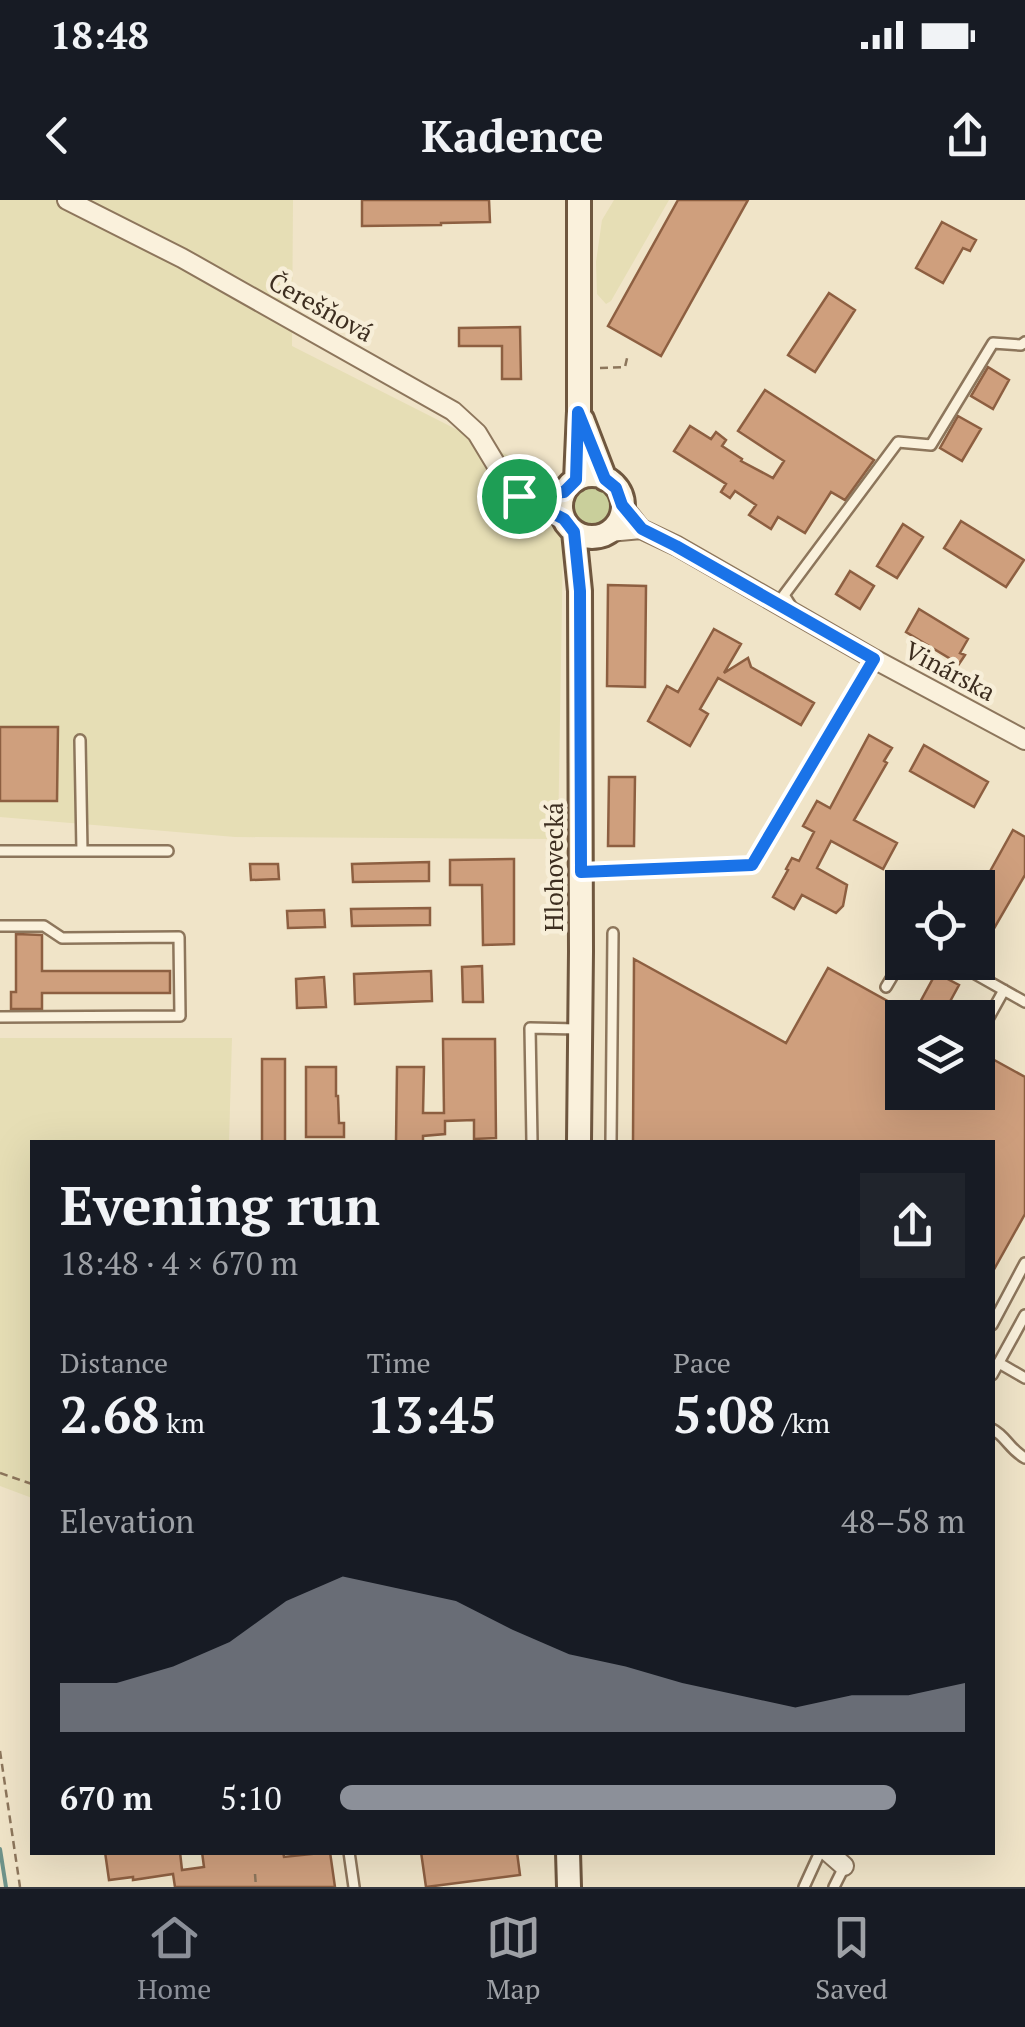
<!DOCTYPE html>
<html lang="en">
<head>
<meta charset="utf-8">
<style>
	:root { --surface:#171b24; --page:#20242c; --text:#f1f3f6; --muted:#9ea1a6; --line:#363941; --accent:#8c9099 }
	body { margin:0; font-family:"PT Serif",serif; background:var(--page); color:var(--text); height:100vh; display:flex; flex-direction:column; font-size:38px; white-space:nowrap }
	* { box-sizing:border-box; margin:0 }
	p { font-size:32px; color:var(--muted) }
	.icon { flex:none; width:55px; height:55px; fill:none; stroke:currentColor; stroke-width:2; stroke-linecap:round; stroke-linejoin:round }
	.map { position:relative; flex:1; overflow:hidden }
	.sheet { position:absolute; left:30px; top:940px; width:965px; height:715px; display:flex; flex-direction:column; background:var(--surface); border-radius:0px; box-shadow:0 10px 40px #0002 }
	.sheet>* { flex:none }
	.buttons { position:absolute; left:885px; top:670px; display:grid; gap:20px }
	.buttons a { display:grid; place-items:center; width:110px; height:110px; border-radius:0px; background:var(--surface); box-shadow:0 10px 40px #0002; font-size:50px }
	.pin { position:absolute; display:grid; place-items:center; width:85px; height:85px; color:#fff; margin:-42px; border:5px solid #fff; border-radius:50%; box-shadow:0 2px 10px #0007 }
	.round { display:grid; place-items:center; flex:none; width:105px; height:105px; border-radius:0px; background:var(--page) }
	.headline { display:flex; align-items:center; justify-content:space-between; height:170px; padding:0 30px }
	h1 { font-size:55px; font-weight:800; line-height:75px }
	.stats { display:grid; grid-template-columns:repeat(3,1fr); gap:15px; height:170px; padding:10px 30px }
	.stats div { display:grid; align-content:center }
	.stats b { font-size:50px; font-weight:800 }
	.stats small { font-size:28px; font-weight:400 }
	.stats p { font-size:28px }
	.chart { height:280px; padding:20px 30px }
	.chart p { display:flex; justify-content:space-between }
	.chart svg { width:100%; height:180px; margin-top:10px; fill:var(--accent); opacity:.7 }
	ul { padding:0 30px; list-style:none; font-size:32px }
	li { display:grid; grid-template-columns:160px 120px 1fr; align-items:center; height:75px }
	li i { height:25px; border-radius:12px; background:var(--accent) }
	.status { display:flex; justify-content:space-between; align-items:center; height:70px; padding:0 50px; background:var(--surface); direction:ltr }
	.status svg { height:28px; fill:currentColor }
	header { display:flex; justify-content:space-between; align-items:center; height:130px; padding:0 30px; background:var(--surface); font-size:45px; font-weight:800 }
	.dock { display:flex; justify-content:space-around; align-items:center; height:140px; border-top:2px solid var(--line); background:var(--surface); font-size:28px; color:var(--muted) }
	.dock a { display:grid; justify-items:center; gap:5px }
	.dock .current { color:var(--accent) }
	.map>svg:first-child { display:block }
	.farmland { fill:#e6deb5 }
	.green { fill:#c9cf9b }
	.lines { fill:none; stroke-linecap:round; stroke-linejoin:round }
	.stream { stroke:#6f938a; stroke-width:4 }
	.building { fill:#cf9f7d; stroke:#8d5f41; stroke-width:2.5 }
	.service-casing { stroke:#8d765c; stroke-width:14 }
	.minor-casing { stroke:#8d765c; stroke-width:22 }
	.secondary-casing { stroke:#6f573f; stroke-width:28 }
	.path { stroke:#8d765c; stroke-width:2.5; stroke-dasharray:8 5; stroke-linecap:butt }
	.service { stroke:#faf1dc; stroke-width:9 }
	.minor { stroke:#faf1dc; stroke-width:18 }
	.secondary { stroke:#faf1dc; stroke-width:22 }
	.route-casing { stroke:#fff; stroke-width:20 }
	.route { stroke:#1a73e8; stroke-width:12 }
	.labels { text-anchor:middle; stroke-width:9; stroke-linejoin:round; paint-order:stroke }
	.street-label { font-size:25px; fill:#3d2e20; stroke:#f7eed8 }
</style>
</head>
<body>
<div class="status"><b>18:48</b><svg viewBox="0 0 49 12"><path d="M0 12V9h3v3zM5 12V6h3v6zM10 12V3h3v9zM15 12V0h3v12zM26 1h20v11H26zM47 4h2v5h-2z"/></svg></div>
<header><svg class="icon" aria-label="back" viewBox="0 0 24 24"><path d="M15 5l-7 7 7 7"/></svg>Kadence<svg class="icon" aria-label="share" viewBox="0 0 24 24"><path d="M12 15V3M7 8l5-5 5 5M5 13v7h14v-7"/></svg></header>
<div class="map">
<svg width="1025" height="1687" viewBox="0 0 1025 1687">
	<rect width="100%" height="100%" fill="#f0e4c8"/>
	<path class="farmland" d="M0,0H293L292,146L564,284L558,639L235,637L0,617Z
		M614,0H669L611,101L606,104L597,94L596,62L602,20Z
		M0,838H232L229,942H32V1298L0,1286Z"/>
	<path class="green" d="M571 305a21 21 0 1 1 42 0a21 21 0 1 1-42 0Z"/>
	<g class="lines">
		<path class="stream" d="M0,1649L6,1687"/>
	</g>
	<path class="building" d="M362,0H489L490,22L441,23V25L362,26Z
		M678,0H748L661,156L608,126Z
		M942,22L976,40L970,51L963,48L943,83L916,68Z
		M829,93L855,110L815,172L788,155Z
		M520,127L521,179H502V146H459V128Z
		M988,167L1009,180L993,209L971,196Z
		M765,190L874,260L845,300L831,292L805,333L778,317L771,329L749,315L756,305L735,291L730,298L721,292L726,284L674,251L690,226L711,239L716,232L726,240L722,246L742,259L741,261L773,278L784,261L738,231Z
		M958,216L981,229L962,261L940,248Z
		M961,321L1024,360L1006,387L944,348Z
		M903,324L923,337L897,378L877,366Z
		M850,371L874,386L860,409L836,394Z
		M608,385L646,386L645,487L607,486Z
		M919,409L968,439L960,453L965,455L959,464L906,432Z
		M714,429L741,444L724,473L748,458L751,467L814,503L801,525L718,478L700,509L708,514L690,546L648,521L667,486L678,492Z
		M0,527H58L57,601H0Z
		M869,535L892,548L884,561L887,563L854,620L897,643L883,669L831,641L817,668L847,685L843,706L836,713L802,695L794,709L773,697L788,670L786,669L792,658L799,661L814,632L803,626L817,601L830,608Z
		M924,545L988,582L974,607L910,571Z
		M609,577H635L634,646H608Z
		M1013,630L1025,637V675L992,732L978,723V693Z
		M514,659V744L483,745L482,685H450V660Z
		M429,662V681L353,682L352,664Z
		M250,664H278L279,679L251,680Z
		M430,708V725L352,726L351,709Z
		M324,710L325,727L288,728L287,711Z
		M16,734L42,735V771H170V793H42V809H11V792H16Z
		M634,759L786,843L828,768L913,815L936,773L959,785L941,818H902V892H978V851L1025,877V1014L992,1073V942H633Z
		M482,766L483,802H463L462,767Z
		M431,771L432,801L355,804L354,774Z
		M324,777L326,807L297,808L296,779Z
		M443,839H495L496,938L474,939V920L445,921V934L423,936V942H396L397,867H424L423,913H444Z
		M262,859H285V942H262Z
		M306,867H336V896H338L339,923H344V937H306Z
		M105,1652H180L182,1670L204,1667L202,1652H283L284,1657L330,1652L335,1687H175L173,1674L133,1680V1677L109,1680Z
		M421,1652H517L520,1675L426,1687Z"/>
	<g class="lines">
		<defs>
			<path id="service" d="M791,406L784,395L898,242L931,245L993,143L1021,145L1025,142
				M80,540L82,651
				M0,651H168
				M584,672L752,665L874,459
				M0,726H44L62,738L179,737L180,816L0,817
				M954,762L1025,802
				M886,787L902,760
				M978,837L1004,790
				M532,942L530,828L578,829
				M611,942L613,733
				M992,1125L1025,1063
				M999,1163L1025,1178
				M992,1175L1025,1115
				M992,1229C1006,1236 1009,1249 1025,1258
				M349,1652L354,1687
				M804,1687L820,1652
				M834,1687L844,1667"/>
			<path id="minor" d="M67,0L182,58L453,211L477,233L506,281L519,296L564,319
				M520,296L564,292
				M622,305L641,329L677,346L874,459L1025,540
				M609,332L641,329
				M828,1652L844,1666"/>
			<path id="secondary" d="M582,219L605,279
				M561 306a31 31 0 1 1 62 0a31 31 0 1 1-62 0Z
				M576,280L579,211V0
				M574,332L580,391L581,751L579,942
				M568,1652L569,1687"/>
		</defs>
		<use href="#service" class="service-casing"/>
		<use href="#minor" class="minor-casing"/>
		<use href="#secondary" class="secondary-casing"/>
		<path class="path" d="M600,168L625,167L628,154
			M0,1273L32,1284
			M0,1551L20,1687
			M255,1674L256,1687"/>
		<use href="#service" class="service"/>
		<use href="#minor" class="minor"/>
		<use href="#secondary" class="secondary"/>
	</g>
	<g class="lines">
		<defs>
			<path id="route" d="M578,212L605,279L616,288L622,305L642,329L676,346L874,459L752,665L581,672L580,391L574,332L564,319L519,296L564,292L576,280Z"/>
		</defs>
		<use href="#route" class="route-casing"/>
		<use href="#route" class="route"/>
	</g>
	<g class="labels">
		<g class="street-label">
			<text transform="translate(321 107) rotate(29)" y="9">Čerešňová</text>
			<text transform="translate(950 471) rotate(28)" y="9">Vinárska</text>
			<text transform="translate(554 667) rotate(-90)" y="9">Hlohovecká</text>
		</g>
	</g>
</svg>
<div class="buttons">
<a><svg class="icon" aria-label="locate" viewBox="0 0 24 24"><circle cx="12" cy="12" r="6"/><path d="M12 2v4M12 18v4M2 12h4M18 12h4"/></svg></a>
<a><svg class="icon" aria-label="layers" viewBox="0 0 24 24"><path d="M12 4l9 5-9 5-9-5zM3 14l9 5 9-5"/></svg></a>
</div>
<div class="pin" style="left:519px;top:296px;background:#1e9e55"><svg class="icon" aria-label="arrive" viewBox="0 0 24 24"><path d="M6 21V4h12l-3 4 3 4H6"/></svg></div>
<section class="sheet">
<div class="headline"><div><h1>Evening run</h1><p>18:48 · 4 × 670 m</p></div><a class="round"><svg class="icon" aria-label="share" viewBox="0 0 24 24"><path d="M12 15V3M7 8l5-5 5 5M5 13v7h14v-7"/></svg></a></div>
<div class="stats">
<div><p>Distance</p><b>2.68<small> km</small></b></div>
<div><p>Time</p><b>13:45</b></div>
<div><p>Pace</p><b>5:08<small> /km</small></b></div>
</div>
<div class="chart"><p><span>Elevation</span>48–58 m</p>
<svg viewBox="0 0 160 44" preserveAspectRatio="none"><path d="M0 44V32L10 32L20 28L30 22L40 12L50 6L60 9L70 12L80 19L90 25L100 28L110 32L120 35L130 38L140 35L150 35L160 32V44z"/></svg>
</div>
<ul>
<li><b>670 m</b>5:10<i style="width:89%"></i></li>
</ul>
</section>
</div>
<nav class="dock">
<a class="current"><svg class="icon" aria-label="home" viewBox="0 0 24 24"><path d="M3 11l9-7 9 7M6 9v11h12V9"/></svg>Home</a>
<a><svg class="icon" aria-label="map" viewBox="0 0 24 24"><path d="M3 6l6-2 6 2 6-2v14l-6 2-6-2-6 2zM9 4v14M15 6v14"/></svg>Map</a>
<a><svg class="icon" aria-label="saved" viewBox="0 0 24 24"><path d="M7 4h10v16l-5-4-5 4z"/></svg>Saved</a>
</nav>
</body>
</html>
